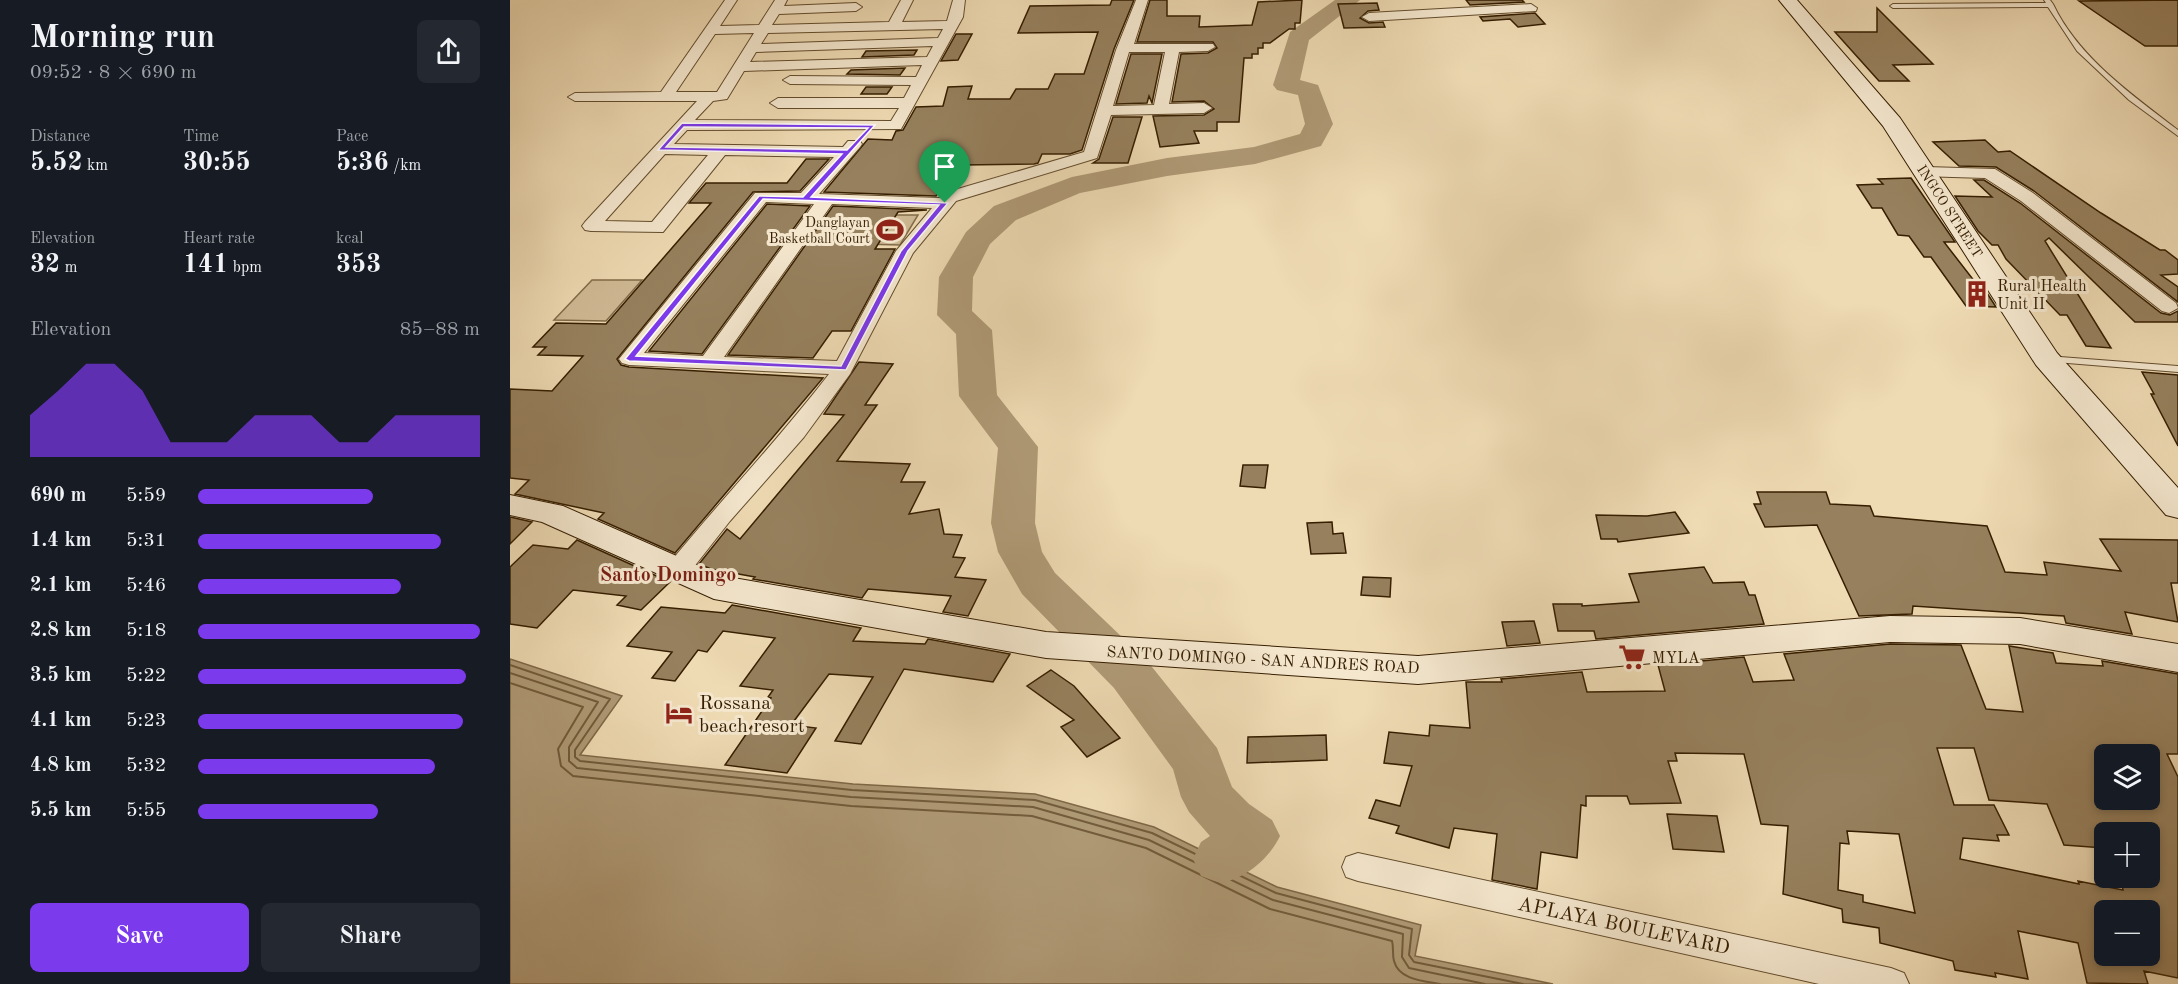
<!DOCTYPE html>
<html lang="en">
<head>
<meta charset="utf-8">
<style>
	:root { --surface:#171b24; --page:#242831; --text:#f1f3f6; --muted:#9ea1a6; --accent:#7c3aed }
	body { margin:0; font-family:"Old Standard TT",serif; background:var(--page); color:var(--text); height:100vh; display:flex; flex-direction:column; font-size:22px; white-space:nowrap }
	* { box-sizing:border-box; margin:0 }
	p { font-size:20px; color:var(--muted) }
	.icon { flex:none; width:33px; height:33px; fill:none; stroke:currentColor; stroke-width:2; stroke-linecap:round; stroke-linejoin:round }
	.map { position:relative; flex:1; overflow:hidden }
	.side { display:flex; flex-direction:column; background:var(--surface); width:510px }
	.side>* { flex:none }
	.tools { position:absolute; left:1584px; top:744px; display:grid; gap:12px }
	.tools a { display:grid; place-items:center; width:66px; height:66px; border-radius:9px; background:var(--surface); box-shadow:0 3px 9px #0003; font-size:30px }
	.pin { position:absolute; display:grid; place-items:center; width:51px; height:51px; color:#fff; margin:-62px -26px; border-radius:50% 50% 50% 0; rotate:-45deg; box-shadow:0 0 6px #0007 }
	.pin .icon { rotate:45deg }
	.round { display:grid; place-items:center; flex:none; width:63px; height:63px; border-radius:9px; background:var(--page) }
	.head { display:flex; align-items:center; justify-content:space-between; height:102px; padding:0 30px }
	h1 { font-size:33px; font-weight:700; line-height:45px }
	.figures { display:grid; grid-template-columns:repeat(3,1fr); gap:9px; height:102px; padding:6px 30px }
	.figures div { display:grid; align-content:center }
	.figures b { font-size:26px; font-weight:700 }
	.figures small { font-size:16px; font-weight:400 }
	.figures p { font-size:16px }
	.chart { height:168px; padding:12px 30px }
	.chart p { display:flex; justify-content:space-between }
	.chart svg { width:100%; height:108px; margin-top:6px; fill:var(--accent); opacity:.7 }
	.button { display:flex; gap:12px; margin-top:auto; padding:12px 30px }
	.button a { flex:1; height:69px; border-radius:9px; background:var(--accent); color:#fff; font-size:24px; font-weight:700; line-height:69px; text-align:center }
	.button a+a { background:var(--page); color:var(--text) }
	ul { padding:0 30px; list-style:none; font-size:20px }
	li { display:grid; grid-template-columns:96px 72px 1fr; align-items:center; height:45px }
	li i { height:15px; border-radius:8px; background:var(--accent) }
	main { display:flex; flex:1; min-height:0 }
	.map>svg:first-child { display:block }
	.green { fill:#cfba95; stroke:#826c4a; stroke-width:1.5 }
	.water { fill:#af9a76; stroke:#7f6847; stroke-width:1.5 }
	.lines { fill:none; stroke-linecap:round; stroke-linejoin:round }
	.shore { stroke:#725c3b; stroke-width:2 }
	.river { fill:#af9a76; fill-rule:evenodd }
	.building { fill:#96805d; stroke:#361e00; stroke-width:1.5; fill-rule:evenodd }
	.lane-casing { stroke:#644d2d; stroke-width:2 }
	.street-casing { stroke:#644d2d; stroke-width:2 }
	.secondary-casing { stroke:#361e00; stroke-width:2 }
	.lane { fill:#f4e7ce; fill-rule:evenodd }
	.street { fill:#f4e7ce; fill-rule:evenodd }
	.secondary { fill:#f4e7ce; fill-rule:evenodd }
	.route { fill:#7c3aed; stroke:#fff; stroke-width:1.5; fill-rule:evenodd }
	.labels { text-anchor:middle; stroke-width:6; stroke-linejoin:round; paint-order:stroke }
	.far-street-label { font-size:14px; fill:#361e00; stroke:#f4e7ce }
	.far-poi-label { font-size:14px; fill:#361e00; stroke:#f4e7ce; text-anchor:end }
	.poi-label { font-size:16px; fill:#361e00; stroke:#f4e7ce; text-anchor:start }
	.street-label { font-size:16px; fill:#361e00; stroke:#f4e7ce }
	.quarter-label { font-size:20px; font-weight:bold; fill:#7a1f14; stroke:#f4e7ce }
	.near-poi-label { font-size:20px; fill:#361e00; stroke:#f4e7ce; text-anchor:start }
	.near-street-label { font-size:20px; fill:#361e00; stroke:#f4e7ce }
</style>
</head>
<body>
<main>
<section class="side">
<div class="head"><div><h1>Morning run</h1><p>09:52 · 8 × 690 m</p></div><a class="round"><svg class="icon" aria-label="share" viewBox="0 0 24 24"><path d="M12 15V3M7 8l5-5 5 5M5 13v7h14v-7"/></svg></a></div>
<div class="figures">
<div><p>Distance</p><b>5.52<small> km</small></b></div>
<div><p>Time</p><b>30:55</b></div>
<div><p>Pace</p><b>5:36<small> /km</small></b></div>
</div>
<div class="figures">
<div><p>Elevation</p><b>32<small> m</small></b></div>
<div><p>Heart rate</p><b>141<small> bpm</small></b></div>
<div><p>kcal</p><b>353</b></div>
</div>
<div class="chart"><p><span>Elevation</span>85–88 m</p>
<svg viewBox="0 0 160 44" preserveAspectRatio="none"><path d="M0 44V27L10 17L20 6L30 6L40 17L50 38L60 38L70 38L80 27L90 27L100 27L110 38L120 38L130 27L140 27L150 27L160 27V44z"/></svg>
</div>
<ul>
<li><b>690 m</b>5:59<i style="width:62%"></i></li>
<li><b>1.4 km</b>5:31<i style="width:86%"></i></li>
<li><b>2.1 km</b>5:46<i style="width:72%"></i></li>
<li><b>2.8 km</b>5:18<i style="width:100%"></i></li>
<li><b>3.5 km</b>5:22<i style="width:95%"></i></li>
<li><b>4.1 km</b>5:23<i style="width:94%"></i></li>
<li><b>4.8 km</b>5:32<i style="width:84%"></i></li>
<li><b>5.5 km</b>5:55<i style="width:64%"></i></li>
</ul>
<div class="button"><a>Save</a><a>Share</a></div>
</section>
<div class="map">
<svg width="1668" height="984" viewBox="0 0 1668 984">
	<rect width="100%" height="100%" fill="#eedab3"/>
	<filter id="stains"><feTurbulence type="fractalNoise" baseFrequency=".00333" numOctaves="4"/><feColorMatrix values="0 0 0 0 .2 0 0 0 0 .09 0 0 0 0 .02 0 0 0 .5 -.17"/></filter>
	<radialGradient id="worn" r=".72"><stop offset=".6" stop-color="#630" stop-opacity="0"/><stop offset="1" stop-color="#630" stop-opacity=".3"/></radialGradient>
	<path class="green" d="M371,215H408L390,245L352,244Z
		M82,280H132L96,321L44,320Z"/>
	<path class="water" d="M0,659L112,696L70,755L343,784L525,794L644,827L767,887L911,925L905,956L1043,984H0Z"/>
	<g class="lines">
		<path class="shore" d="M0,665L100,699L65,750V757L70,761L342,790L525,800L642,833L766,893L902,929L899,955L904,962L1013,984
			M0,673L88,702L59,747V761L67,768L341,797L523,807L639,840L763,900L893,934L892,957L899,968L975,984
			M0,683L73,707L48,749L51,766L63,776L341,806L522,816L636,848L760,909L882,941C884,948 882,954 884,961C889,980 914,981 930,984"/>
		<path class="river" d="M825,0H850L799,40L790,80L808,85L823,124L811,146L745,164L657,176L570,193L506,220L480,244L463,277L462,311L482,330L487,395L528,447L525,523L532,552L545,573L638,662L707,748L722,787L739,804L762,820L770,836C760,857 737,878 713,882C707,883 697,878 691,876L683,859L691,842L700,836L679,812L671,797L663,769L604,688L512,594L488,552L481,523L488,448L449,396L446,334L427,315L429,277L456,232L484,206L562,177L657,158L744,147L790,134L795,124L788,95L767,90L763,85L780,32Z"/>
	</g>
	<path class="building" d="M602,0H624L604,49L572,150L560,154H532L528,163L524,164L452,165L445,178H437L426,196L314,192L358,139L382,140L386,131L393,130L406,107L433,106L438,87L462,86L458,99H500L506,89H538L545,74H574L588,32L508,33L520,6L600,5Z
		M640,0H657V16H690L689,27L742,25L748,2L792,0L790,23H785V29H779L760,43H753V48H748V54H742V58H734L729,122H707V131H684L689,143L650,147L643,116L694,115L704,109L694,101L662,102L671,54L698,53L707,48L703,42H627Z
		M956,0H1012L1014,2L960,5Z
		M1668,0V46H1635L1569,1Z
		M867,3L869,10L858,11L850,18L859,23L873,22L875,27L834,28L828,4Z
		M1367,8L1423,64L1383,65L1399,81H1369L1325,32H1367Z
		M1025,13L1035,24L1008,27L1000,19L973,21L970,17Z
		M446,34H462L448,60L431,61Z
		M407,50L404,55L352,57L356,51Z
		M621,54H652L642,103L639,96L637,103L606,104Z
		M395,68L390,75L337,74L341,70Z
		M356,87H382L377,94H351Z
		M603,117H632L618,163H583L589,159Z
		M1475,140L1488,152L1500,151L1591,213L1650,250H1655L1668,260V274L1651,275L1668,287V302L1524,191L1486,167L1449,166L1423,142Z
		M296,159H319L290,191L243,192L107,359L111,365L119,367L313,378L165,553L88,519L94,513L5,494L19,480L0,478V389L42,391L73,356L28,355L36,347H23L46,323L96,324L201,203H179L196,183H277Z
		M1401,178L1445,242H1434L1465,282H1470L1486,307L1456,306L1421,257H1414L1399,236L1388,235L1372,208H1362L1347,185L1373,184L1368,179Z
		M1464,180H1474L1510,203L1651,313L1660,315L1668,311V322H1625L1539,238L1535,241L1601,348L1576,346L1557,315H1550L1496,259L1488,245H1482L1468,231L1445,196L1482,197Z
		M257,204L300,206L192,354L139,351Z
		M323,206L417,210L388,212L365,249H385L341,331H322L303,358L218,355Z
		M349,362L383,364L355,405H367L327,461L400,464L391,482H415L399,514L429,509L434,534L452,535L443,557L455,558L445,577L476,580L458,616L433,612L441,596L358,589L352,598L243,579L245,577L201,569L189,564L217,529L230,539L334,415L314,414Z
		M1632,372L1668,375V446L1641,394H1644Z
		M733,465H758L755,488L730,486Z
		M1247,492H1316L1320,504L1360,506L1364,516L1477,526L1495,572L1537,575L1534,562L1611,571L1590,539L1668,540V583H1661L1668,622L1615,612L1622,634L1556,623L1554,616L1403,606L1402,614L1349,616L1307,525L1255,527L1244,504H1251Z
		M1165,512L1179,533L1108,542L1107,539H1091L1086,515L1137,516Z
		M0,517L22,522L0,544Z
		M822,522L823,534L833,533L836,553L801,554L797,523Z
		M67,540L160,582L131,610L107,605L116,596L63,590L27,628L0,624V567L23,545L58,549Z
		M1194,567L1203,583L1234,582L1239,595H1245L1254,624L1086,639L1084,631H1048L1043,604H1072V606L1129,602L1119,574Z
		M853,577L881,578L880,597L851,595Z
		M222,605L351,628L343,641L415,644L418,639L500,654L483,682L394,669L351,744L325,741L363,677L319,674L281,725L306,728L277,773L215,765L261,698L258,697L263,690L230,686L265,638L213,631L197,652L188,650L165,681L142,678L162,652L117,646L151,607L215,613Z
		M1024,621L1030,643L997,646L992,622Z
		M1380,644L1451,645L1476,709L1513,712L1499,646L1543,653L1546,663L1593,666L1592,661L1668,674V754H1657L1668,777V978L1634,971L1638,984L1577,983L1568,943L1508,931L1518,979L1485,973L1486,977L1445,970L1443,961L1370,943L1369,928L1333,922L1332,909L1273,894L1278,826L1251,824L1234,754L1165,753L1167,761H1158L1171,803L1120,804L1117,796H1076V806L1071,805L1067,858L1031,852L1027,889L982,880L987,834L944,828L939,848L886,833L889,826L859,818L866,800L890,806L902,766L874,763L879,732L919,736L920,725L960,728L956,682H992L991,679L1072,672L1077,692L1155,691L1148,665L1234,657L1243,682L1284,680L1274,654ZM1427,748H1464L1479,800L1537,804L1554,845L1594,848V832H1640V878H1611L1613,890L1568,881L1569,884L1450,859L1453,838L1489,841L1487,835H1499L1484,805H1444ZM1594,754H1640V800H1594ZM1337,831L1389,834L1405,913L1353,902V895L1328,890L1330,843L1339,844ZM1594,910H1640V956H1594Z
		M541,670L564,686L610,738L577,757L551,727L564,720L517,686Z
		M816,735L817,760L737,763L738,737Z
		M1157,814L1207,816L1214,852L1163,849Z"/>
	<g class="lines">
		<defs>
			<path id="lane" d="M1534,0H1540L1543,4C1568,57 1622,95 1668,130V136L1619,100L1567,51L1538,7L1383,8L1380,6L1383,4L1536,3Z
				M1537,356L1668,366V372L1533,361L1532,359Z"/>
			<path id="street" d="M215,0H227L210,26L249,25L265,0H277L274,6L346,3L352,7L346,11L269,14L262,25L379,22L391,0H403L392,22L437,21L443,0H455L453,17L391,129L177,130L164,144L333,147L338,141H350L352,144L350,147L309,194L430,198L434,193L574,152L606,50L626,0H638L624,44H703L705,47L698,51L669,52L659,104L694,103L702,108L694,113L601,115L587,158L446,201L403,253L340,374L294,437L220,521L176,577L167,580L158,577L154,571L158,565C211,500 268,440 319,374L119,365L112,363L109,359L245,193H291L324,157L215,155L153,232L81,231L75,230L72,226L75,222L187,101H65L58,97L65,93L151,92ZM433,29L428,38L251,44L258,33ZM244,33L207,92H166L205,34ZM423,46L417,57L240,62L246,52ZM619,52H655L644,105L603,106ZM412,65L406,77L280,76L273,80L280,84L401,85L394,98H268L260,103L268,108H389L381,121L185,120L203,101L217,99L234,71ZM155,154L198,155L142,222L95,221ZM256,202L304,204L193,356L134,353ZM322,204L422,208L386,251L327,361L214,357Z
				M1021,4L1027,8L1026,11L859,21L852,17L859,13Z
				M1416,167L1485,169L1523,193L1666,303L1668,308L1659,313L1652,311L1511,201L1475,178L1410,176L1408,172Z
				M848,853L1381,968L1394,973L1399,984H1309L848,881L836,877L832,867L836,857Z"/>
			<path id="secondary" d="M1269,0H1287L1390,118L1547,353L1668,488V518L1656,515L1526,365L1373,126Z
				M0,495L53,506L212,576L536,632L908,656L1380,616L1510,618L1668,644V672L1510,644L1380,642L908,684L536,658L204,599L32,522L0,515Z"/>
		</defs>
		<use href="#lane" class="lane-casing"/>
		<use href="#street" class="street-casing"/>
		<use href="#secondary" class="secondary-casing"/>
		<use href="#lane" class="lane"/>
		<use href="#street" class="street"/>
		<use href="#secondary" class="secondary"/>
	</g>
	<path class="route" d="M172,123L365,125L301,197L438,203L398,251L336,370L119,361L115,359L249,196L293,197L332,154L148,150ZM174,127L358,128L337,150L156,147ZM253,199L429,205L391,251L331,366L126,356Z"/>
	<defs>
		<symbol id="stadium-bare" viewBox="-9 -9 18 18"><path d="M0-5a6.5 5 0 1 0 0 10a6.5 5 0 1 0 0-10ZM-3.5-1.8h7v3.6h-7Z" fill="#8f2418" stroke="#f4e7ce" stroke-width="2.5" paint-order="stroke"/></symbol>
		<symbol id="building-bare" viewBox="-9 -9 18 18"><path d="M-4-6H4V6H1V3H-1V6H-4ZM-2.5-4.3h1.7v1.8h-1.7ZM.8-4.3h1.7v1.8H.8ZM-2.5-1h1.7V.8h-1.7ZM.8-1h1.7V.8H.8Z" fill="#8f2418" stroke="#f4e7ce" stroke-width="2.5" paint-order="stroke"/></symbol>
		<symbol id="supermarket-bare" viewBox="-9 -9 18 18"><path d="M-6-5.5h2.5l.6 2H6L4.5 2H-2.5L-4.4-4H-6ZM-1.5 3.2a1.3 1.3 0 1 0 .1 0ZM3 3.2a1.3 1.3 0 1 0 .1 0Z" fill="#8f2418" stroke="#f4e7ce" stroke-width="2.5" paint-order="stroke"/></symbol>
		<symbol id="hotel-bare" viewBox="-9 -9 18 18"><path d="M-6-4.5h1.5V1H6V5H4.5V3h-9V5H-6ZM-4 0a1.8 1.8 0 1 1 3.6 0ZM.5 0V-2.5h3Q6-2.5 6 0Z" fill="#8f2418" stroke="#f4e7ce" stroke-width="2.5" paint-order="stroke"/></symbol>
	</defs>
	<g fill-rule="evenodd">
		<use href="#stadium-bare" x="361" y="211" width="38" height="38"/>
		<use href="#building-bare" x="1448" y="275" width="38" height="38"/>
		<use href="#supermarket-bare" x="1103" y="638" width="38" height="38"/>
		<use href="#hotel-bare" x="150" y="694" width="38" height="38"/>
	</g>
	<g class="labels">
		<g class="far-street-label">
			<text transform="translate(1440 211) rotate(57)" y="5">INGCO STREET</text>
		</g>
		<g class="far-poi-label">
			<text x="360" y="227">Danglayan<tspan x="360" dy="16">Basketball Court</tspan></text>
		</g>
		<g class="poi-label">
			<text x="1487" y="291">Rural Health<tspan x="1487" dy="18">Unit II</tspan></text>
			<text x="1142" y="663">MYLA</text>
		</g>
		<g class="street-label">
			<text transform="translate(753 659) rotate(3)" y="6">SANTO DOMINGO - SAN ANDRES ROAD</text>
		</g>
		<g class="quarter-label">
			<text x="158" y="581">Santo Domingo</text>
		</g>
		<g class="near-poi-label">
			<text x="189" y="709">Rossana<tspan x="189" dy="23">beach resort</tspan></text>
		</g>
		<g class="near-street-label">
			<text transform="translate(1114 925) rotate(12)" y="7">APLAYA BOULEVARD</text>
		</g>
	</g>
	<rect width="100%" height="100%" filter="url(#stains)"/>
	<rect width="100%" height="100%" fill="url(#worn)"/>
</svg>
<div class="tools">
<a><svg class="icon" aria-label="layers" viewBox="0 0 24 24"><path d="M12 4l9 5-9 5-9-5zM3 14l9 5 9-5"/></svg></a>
<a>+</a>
<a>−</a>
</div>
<div class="pin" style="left:435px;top:203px;background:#1e9e55"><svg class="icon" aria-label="arrive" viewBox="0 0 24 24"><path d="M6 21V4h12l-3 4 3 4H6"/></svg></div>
</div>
</main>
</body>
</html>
